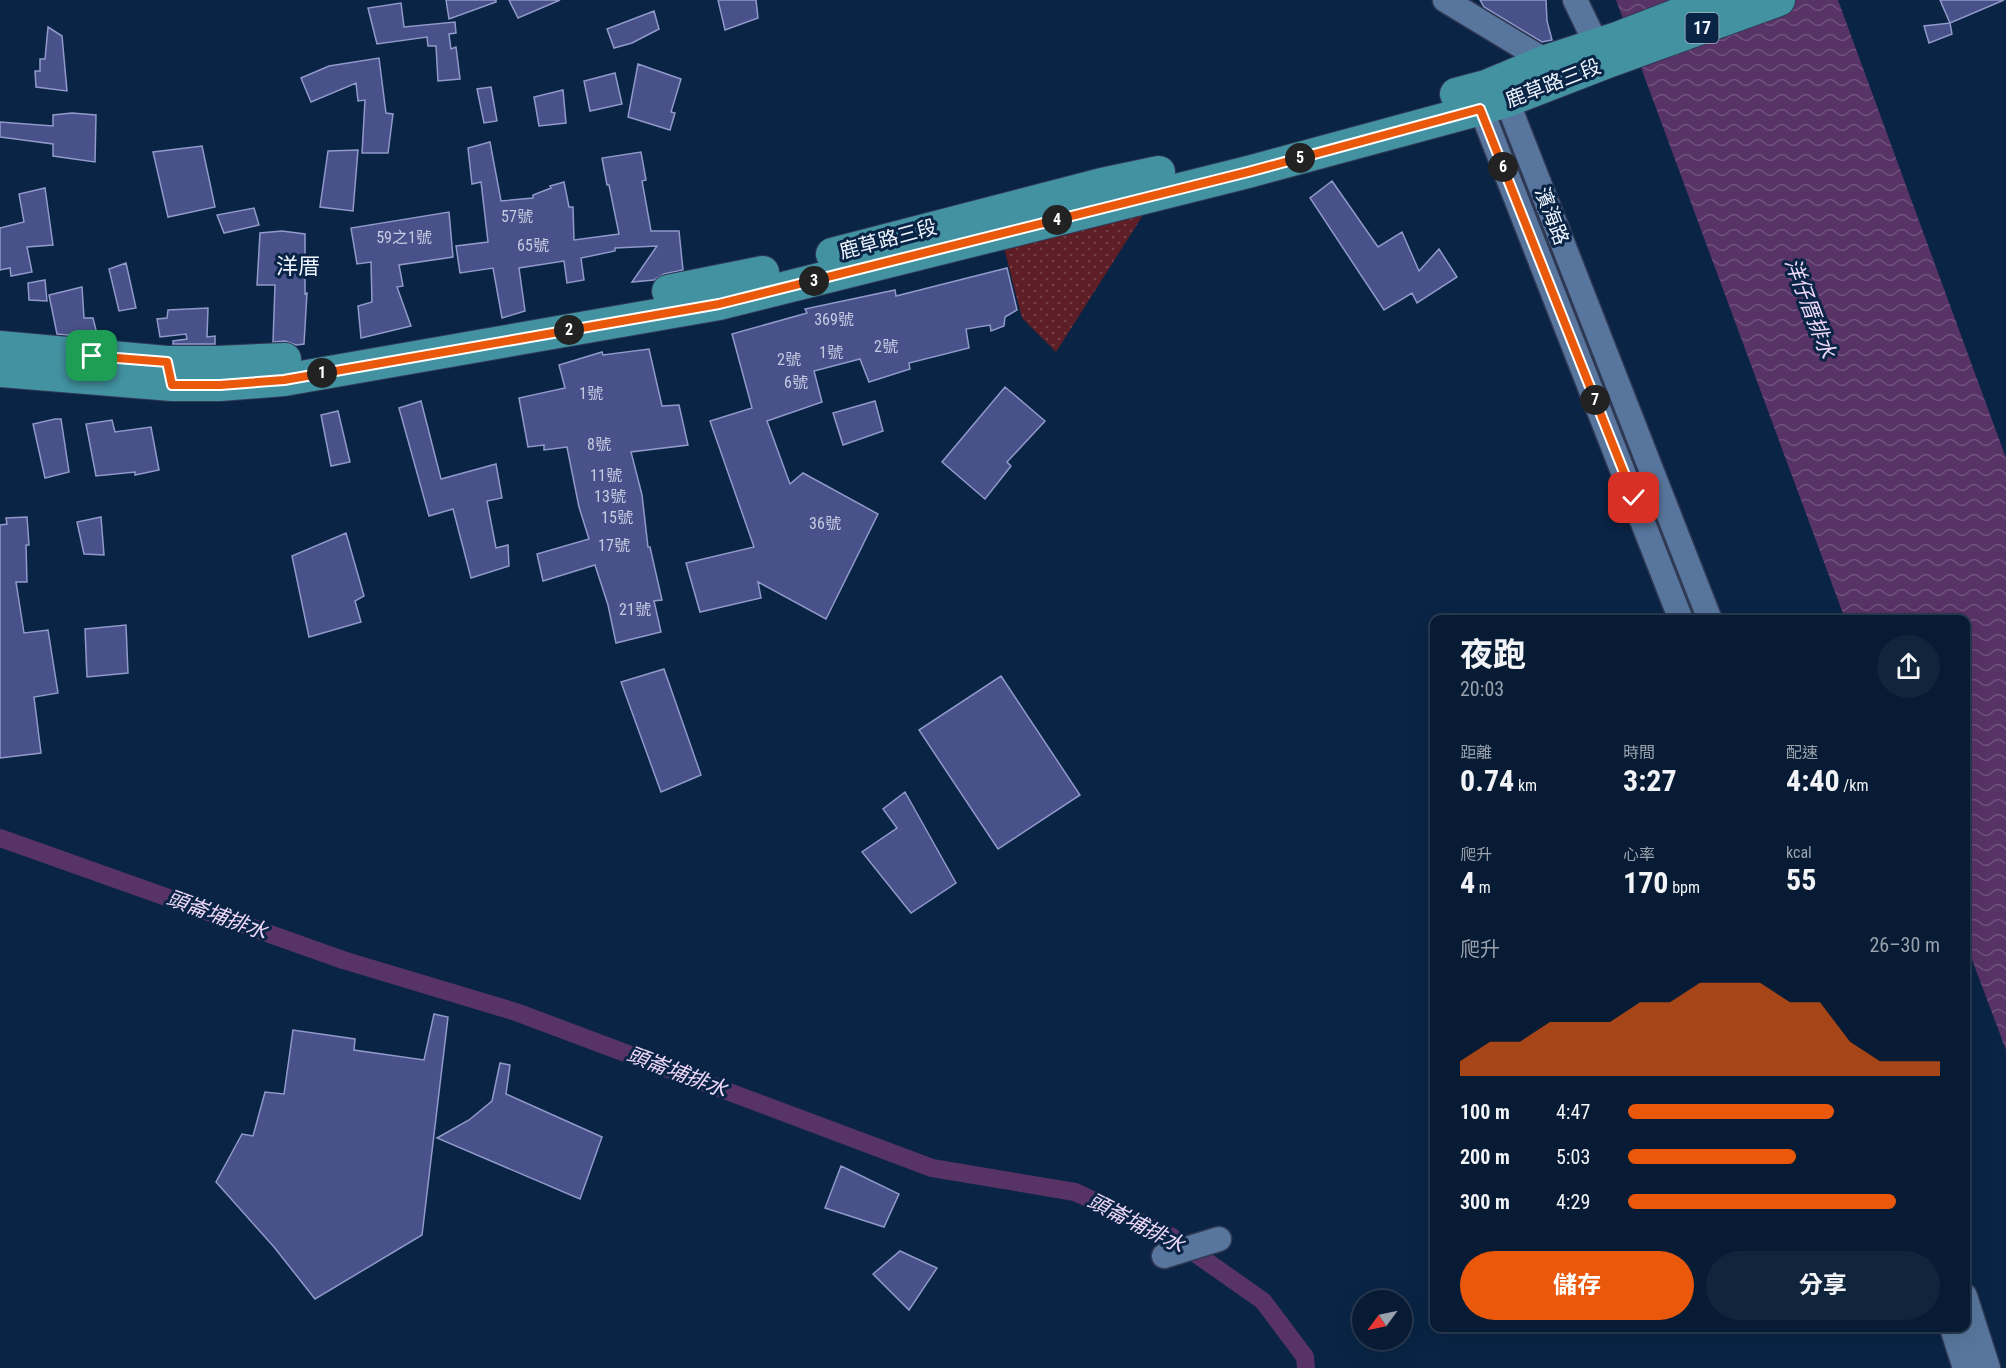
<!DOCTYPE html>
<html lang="zh-TW">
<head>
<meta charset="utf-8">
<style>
	:root { --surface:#071b34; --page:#10243c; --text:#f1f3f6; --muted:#98a1ac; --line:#28394f; --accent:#ea580c }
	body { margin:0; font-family:"Roboto Condensed","Noto Sans TC",sans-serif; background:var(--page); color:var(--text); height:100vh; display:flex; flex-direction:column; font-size:22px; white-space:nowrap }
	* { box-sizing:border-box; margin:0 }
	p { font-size:20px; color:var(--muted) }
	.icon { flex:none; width:33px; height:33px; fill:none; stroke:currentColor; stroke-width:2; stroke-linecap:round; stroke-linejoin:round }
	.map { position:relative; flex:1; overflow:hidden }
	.sheet { position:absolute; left:1430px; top:615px; width:540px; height:717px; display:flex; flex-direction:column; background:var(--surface); border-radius:12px; box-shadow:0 6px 24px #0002,0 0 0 2px var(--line) }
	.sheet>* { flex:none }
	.needle { width:39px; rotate:237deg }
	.tools { position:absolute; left:1352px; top:1290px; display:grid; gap:12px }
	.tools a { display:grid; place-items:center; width:60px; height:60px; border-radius:50%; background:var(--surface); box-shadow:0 6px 24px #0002,0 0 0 2px var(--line); font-size:30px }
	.pin { position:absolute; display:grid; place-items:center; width:51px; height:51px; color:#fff; margin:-26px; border-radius:12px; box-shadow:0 3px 9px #0006 }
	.km { position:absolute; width:30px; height:30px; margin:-15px; border-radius:50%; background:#222; color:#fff; font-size:16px; line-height:30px; text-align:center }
	.round { display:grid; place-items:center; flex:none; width:63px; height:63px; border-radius:32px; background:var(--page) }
	.headline { display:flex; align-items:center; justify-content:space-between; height:102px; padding:0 30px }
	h1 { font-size:33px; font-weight:700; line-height:45px }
	.metrics { display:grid; grid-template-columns:repeat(3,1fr); gap:9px; height:102px; padding:6px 30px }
	.metrics div { display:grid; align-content:center }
	.metrics b { font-size:30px; font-weight:700 }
	.metrics small { font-size:16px; font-weight:400 }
	.metrics p { font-size:16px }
	.chart { height:168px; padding:12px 30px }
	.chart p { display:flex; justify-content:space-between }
	.chart svg { width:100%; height:108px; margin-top:6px; fill:var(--accent); opacity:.7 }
	.action { display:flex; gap:12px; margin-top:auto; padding:12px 30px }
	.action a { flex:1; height:69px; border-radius:36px; background:var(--accent); color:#fff; font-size:24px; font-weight:700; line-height:69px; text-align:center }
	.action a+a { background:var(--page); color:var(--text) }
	ul { padding:0 30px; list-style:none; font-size:20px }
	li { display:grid; grid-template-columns:96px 72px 1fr; align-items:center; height:45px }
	li i { height:15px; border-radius:8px; background:var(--accent) }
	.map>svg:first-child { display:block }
	.park { fill:url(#park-dots) }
	.water { fill:url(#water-waves) }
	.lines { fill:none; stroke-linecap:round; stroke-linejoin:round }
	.canal { stroke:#583366; stroke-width:18 }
	.building { fill:#49518a; stroke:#9099c9; stroke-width:1.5 }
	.minor-casing { stroke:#303a55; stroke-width:27 }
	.major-casing { stroke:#303a55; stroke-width:34 }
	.minor { stroke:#58769d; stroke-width:24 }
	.major { stroke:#4392a2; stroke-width:32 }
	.route-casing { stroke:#fff; stroke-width:12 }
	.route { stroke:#ea580c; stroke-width:8 }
	.labels { text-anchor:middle; stroke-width:6; stroke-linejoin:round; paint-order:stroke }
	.number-label { font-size:16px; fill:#c6cce2 }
	.shield { fill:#092445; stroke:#aab6c7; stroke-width:1.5 }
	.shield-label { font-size:18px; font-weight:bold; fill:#eff5ff }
	.street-label { font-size:20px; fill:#eff5ff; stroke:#092445 }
	.water-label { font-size:21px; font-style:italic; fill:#efd8f8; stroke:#092445 }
	.quarter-label { font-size:22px; fill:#eff5ff; stroke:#092445 }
</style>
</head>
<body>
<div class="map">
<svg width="2006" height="1368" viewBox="0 0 2006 1368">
	<defs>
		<pattern id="park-dots" width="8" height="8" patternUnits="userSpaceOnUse" patternTransform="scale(1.5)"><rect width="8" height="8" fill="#5d1e26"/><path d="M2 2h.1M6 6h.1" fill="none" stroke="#753f47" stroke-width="1.8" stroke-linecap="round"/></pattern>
		<pattern id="water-waves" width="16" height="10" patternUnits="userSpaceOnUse" patternTransform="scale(1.5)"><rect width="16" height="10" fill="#583366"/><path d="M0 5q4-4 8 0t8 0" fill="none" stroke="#70517d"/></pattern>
	</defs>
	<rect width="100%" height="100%" fill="#092445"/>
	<path class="park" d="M1143,215L1056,352L1022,318L1004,248Z"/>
	<path class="water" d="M1616,0H1838L2006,458V1050L1965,941V620L1845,619Z"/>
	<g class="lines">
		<path class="canal" d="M0,838L343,960L516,1012L932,1168L1075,1192L1172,1237L1263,1301L1305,1357L1306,1368"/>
	</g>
	<path class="building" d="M446,0H496V2L449,19Z
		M509,0H560L518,18Z
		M718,0H756L758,18L725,30Z
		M1480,0H1546L1547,21L1552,40L1542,42L1484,7Z
		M1940,0H2004L1950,23Z
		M401,3L404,27L455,22L456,33L449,34L451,49L456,47L460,79L438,81L436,46H428L427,37L377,44L368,8Z
		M654,11L659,29L632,43L614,48L607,29Z
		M1950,23L1952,34L1929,43L1924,26Z
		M48,27L62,36L67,91L36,87L35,71H40V59H45Z
		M379,58L386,113L393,114L388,153H362L365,100L358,101L356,83L311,102L301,78L329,66Z
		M638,64L681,79L671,112L675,113L670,130L628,117Z
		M615,73L622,104L590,111L584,81Z
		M491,87L497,121L484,123L477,89Z
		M563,90L566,123L539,126L534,97Z
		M72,113L96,115L95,162L53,156V144L0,137V122L53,126V115Z
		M490,142L501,201L533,198V195L551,188L550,186L564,182L569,207H573L574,240L619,234L609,185H607L602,158L641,152L646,180L642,181L651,231H679L683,270L664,274L654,280L632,282L657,246L615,248V251L581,258L584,280L567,283L564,261L519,268L525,311L502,318L493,268L460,273L456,246L488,242L481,182L472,184L468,148Z
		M202,146L215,207L168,217L153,152Z
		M358,150L353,211L320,207L328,151Z
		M1332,181L1378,247L1402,232L1419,271L1439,249L1457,277L1417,303L1412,293L1384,310L1310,198Z
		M45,188L53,245L27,247L32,272L11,276L10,268L0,270V228L24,222L19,194Z
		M254,208L259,225L224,233L217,215Z
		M449,212L453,257L399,265L403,286L397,287L411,326L361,338L358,306L372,302L371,262L357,264L351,228Z
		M282,231L305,234V294L307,293L304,344L296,345L285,341L273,342L275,285H257L260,233Z
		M126,263L136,308L119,311L109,269Z
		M1007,268L1017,310L1005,317L1004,326L991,331L990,325L966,329L969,348L909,363L910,369L869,382L860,359L814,371L822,402L767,421L790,484L803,473L878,514L826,619L758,582L761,598L700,612L686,563L754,547L710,421L752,408L732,334L807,313L805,309L895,290L896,296Z
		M45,280L47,301L29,300L28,283Z
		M82,287L84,318H93L98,338L57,334L49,295Z
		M208,308L207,337L215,336V344H173V341L187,339L186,334L160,337L157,319L167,318L168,310Z
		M649,349L662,406L679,405L688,445L631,452L642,495L648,547H650L662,600L654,601L661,632L616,643L608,605L595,565L543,581L537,554L589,539L579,507L567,447L544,450V445L528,447L519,398L565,388L559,365L602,352L603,355Z
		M1005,387L1045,421L1007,462L1011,466L985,499L942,462Z
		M421,401L441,479L496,464L502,498L487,501L496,548L508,545L509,566L471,578L453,509L429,516L399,408Z
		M875,401L883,431L843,445L833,413Z
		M338,411L350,462L331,466L321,415Z
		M55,419H61L69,472L45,478L33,424Z
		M112,420L115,432L151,427L159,470L135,475V472L96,476L86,424Z
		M27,517L29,545H26L27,582H16L24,633L48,630L58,693L34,697L41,753L0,758V525L7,524L6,518Z
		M101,517L104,555L84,554L77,522Z
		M346,533L364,596L355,601L361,622L309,637L292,556Z
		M126,625L128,673L87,677L85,629Z
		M664,669L701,775L661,792L621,682Z
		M1001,676L1080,795L998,849L919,730Z
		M905,792L956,883L911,913L862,852L897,828L883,809Z
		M434,1014L448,1017L422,1235L315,1299L274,1247L216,1182L242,1134L253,1136L265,1092L284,1094L293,1030L355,1039L354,1050L424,1060Z
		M500,1063L510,1065L506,1094L602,1137L580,1199L437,1138L469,1120L492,1101Z
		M841,1166L899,1194L884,1227L825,1208Z
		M900,1251L937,1268L909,1310L873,1274Z"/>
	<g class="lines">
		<defs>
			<path id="minor" d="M1445,0L1546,61
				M1575,0L1604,60
				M1681,620L1481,109L1486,86L1507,101L1710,620
				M1164,1256L1219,1239
				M1965,1296L1988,1368
				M1952,1328L1965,1368"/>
			<path id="major" d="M1456,94L1486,86L1546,61L1617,38L1715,0
				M832,254L1102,184L1159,172
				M668,291L763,272
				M0,347L167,362H217L285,359
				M0,371L172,385H220L284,380L719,304L1248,172L1481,109L1507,101L1605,63L1779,0"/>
		</defs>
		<use href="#minor" class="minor-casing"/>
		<use href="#major" class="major-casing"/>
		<use href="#minor" class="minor"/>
		<use href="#major" class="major"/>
	</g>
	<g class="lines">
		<defs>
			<path id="route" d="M92,356L167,362L172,385H220L284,380L719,304L1248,172L1480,109L1634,498"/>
		</defs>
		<use href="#route" class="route-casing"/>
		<use href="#route" class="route"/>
	</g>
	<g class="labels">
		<g class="number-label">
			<text x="517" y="222">57號</text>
			<text x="404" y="243">59之1號</text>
			<text x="533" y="251">65號</text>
			<text x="834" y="325">369號</text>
			<text x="886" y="352">2號</text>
			<text x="831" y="358">1號</text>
			<text x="789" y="365">2號</text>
			<text x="796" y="388">6號</text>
			<text x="591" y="399">1號</text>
			<text x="599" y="450">8號</text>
			<text x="606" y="481">11號</text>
			<text x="610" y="502">13號</text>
			<text x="617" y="523">15號</text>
			<text x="825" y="529">36號</text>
			<text x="614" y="551">17號</text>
			<text x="635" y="615">21號</text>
		</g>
		<rect class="shield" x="1685.5" y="13" width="33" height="30" rx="4.5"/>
		<g class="shield-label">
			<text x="1702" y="34">17</text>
		</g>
		<g class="street-label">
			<text transform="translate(1553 83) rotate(-21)" y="7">鹿草路三段</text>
			<text transform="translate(1552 216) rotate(69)" y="7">濱海路</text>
			<text transform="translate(888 239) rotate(-15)" y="7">鹿草路三段</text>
		</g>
		<g class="water-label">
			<text transform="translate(1810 308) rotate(69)" y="7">洋仔厝排水</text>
			<text transform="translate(217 915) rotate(20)" y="7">頭崙埔排水</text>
			<text transform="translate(677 1072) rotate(21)" y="7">頭崙埔排水</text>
			<text transform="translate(1136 1223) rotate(27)" y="7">頭崙埔排水</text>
		</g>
		<g class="quarter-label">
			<text x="298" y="274">洋厝</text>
		</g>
	</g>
</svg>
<div class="tools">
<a><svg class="needle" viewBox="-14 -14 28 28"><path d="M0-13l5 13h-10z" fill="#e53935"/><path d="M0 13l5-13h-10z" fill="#98a1ac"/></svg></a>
</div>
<div class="pin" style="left:92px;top:356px;background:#1e9e55"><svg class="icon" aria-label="arrive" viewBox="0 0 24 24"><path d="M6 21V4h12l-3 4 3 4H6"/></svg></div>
<div class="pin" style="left:1634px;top:498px;background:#d93025"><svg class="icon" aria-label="check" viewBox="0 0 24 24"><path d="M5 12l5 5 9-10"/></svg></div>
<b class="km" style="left:322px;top:373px">1</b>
<b class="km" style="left:569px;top:330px">2</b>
<b class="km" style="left:814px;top:281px">3</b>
<b class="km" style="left:1057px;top:220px">4</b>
<b class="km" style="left:1300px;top:158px">5</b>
<b class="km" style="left:1503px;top:167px">6</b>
<b class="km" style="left:1595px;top:400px">7</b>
<section class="sheet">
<div class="headline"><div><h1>夜跑</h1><p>20:03</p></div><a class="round"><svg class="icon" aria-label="share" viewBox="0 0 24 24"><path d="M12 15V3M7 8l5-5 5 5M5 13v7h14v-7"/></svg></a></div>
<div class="metrics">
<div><p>距離</p><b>0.74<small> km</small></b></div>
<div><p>時間</p><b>3:27</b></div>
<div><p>配速</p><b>4:40<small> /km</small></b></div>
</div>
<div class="metrics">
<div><p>爬升</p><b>4<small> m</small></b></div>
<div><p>心率</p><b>170<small> bpm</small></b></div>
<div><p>kcal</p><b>55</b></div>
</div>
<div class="chart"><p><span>爬升</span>26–30 m</p>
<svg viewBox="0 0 160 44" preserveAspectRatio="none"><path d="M0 44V38L10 30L20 30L30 22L40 22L50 22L60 14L70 14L80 6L90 6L100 6L110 14L120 14L130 30L140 38L150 38L160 38V44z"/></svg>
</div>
<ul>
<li><b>100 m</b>4:47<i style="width:66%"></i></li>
<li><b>200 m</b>5:03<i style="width:54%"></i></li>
<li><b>300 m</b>4:29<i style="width:86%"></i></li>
</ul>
<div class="action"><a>儲存</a><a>分享</a></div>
</section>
</div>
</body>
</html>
